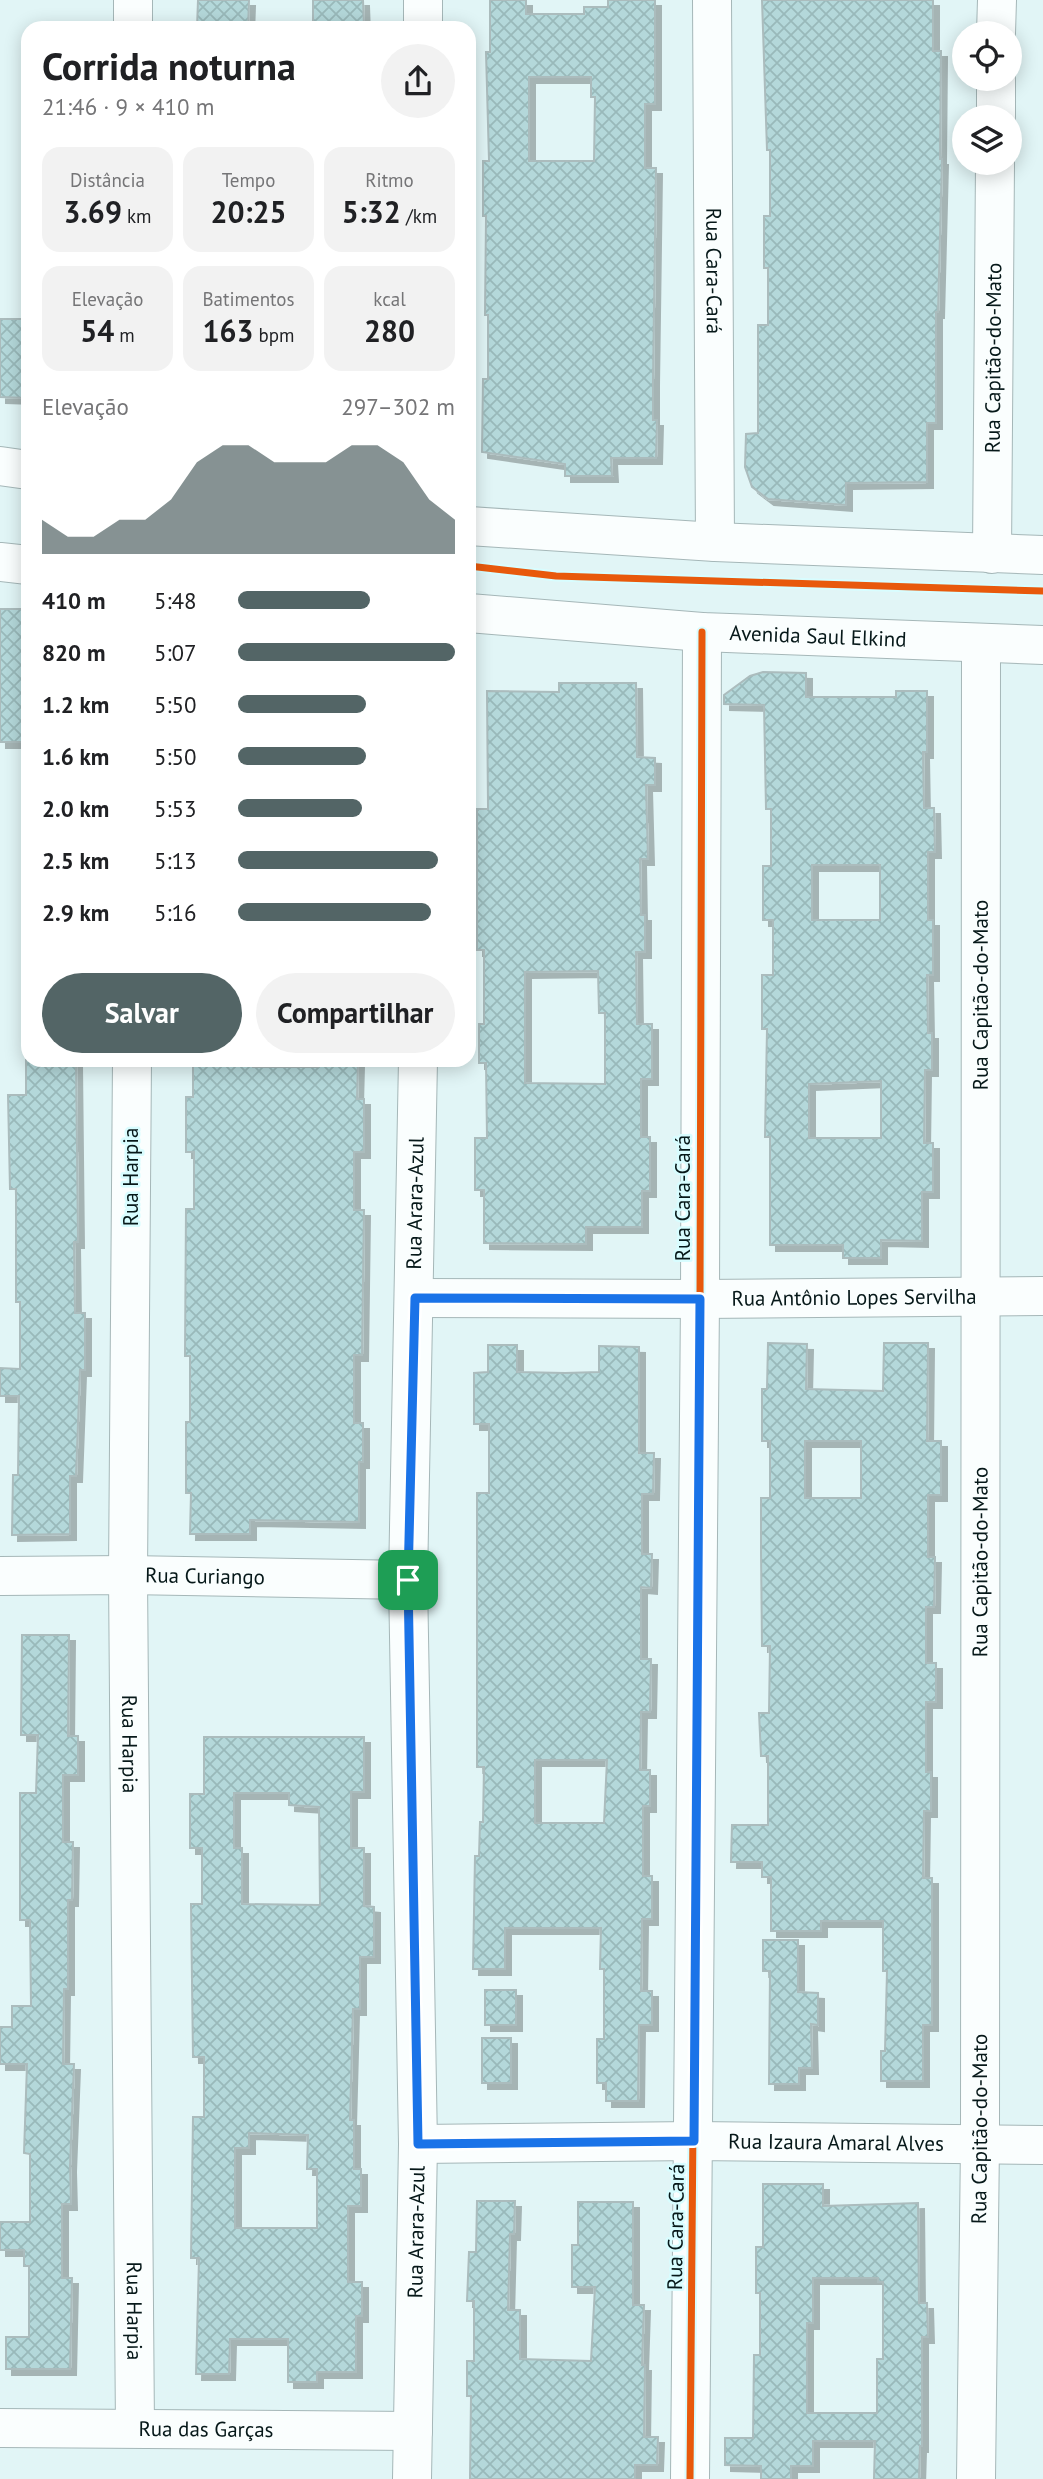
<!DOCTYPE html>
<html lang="pt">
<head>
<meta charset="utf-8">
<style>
	:root { --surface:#fff; --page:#f2f2f2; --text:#202124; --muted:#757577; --accent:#536566 }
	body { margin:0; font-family:"PT Sans",sans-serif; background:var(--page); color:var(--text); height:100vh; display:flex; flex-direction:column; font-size:26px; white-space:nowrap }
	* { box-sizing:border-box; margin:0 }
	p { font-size:23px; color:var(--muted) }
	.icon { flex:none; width:38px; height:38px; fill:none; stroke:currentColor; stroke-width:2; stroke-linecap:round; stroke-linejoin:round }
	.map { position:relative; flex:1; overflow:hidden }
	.side { position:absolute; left:21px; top:21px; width:455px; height:1046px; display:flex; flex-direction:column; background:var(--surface); border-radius:21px; box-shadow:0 4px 18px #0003 }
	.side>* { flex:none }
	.controls { position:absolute; left:952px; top:21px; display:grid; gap:14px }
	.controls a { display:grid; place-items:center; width:70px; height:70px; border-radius:50%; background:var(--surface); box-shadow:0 4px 18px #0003; font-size:35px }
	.pin { position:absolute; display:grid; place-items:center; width:60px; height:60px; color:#fff; margin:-30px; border-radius:14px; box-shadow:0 4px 10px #0006 }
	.round { display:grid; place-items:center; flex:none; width:74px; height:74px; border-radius:37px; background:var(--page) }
	.headline { display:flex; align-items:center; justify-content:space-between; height:119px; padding:0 21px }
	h1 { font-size:38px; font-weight:800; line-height:52px }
	.stats { display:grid; grid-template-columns:repeat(3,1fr); gap:10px; height:119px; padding:7px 21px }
	.stats div { display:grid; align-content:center; border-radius:18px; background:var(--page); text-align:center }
	.stats b { font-size:30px; font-weight:800 }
	.stats small { font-size:19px; font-weight:400 }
	.stats p { font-size:19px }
	.chart { height:196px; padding:14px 21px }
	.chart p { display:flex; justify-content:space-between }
	.chart svg { width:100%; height:126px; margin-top:7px; fill:var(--accent); opacity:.7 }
	.cta { display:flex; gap:14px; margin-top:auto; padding:14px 21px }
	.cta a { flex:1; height:80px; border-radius:42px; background:var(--accent); color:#fff; font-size:28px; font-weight:800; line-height:80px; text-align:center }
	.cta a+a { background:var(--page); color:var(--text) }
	ul { padding:0 21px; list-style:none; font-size:23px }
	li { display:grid; grid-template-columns:112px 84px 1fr; align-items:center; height:52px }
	li i { height:18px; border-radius:9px; background:var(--accent) }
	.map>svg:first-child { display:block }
	.building { fill:url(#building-cross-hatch); stroke:#abbcbd; stroke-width:2; fill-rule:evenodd; filter:url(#shadow) }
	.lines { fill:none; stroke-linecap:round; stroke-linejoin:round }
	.street-casing { stroke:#a5b7b8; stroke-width:40 }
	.secondary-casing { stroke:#a5b7b8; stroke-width:40 }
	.street { stroke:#fafefe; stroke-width:38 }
	.secondary { stroke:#fafefe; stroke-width:38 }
	.cycleway-casing { stroke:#d8fdff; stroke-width:11 }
	.cycleway { stroke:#e8590c; stroke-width:7 }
	.route-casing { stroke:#fff; stroke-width:14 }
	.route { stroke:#1a73e8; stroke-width:9 }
	.labels { text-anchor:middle; stroke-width:5; stroke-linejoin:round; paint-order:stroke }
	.street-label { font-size:21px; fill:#061819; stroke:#d8fdff }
</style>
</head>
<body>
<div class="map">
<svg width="1043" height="2479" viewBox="0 0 1043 2479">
	<defs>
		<pattern id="building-cross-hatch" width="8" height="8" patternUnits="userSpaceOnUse" patternTransform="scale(1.75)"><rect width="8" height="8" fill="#b4d8da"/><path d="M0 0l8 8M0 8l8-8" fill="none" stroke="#99b9ba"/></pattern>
		<filter id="shadow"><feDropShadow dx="6" dy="6" stdDeviation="0" flood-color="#0004"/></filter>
	</defs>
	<rect width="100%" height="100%" fill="#e1f5f6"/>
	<path class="building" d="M198,0H249L248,28H197Z
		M313,0H363L364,28H313Z
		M490,0H526V14H584V7H608V0H655V104H645V168H656L653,380V420H657L656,458H611L612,476H565V464L482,452L483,379H488V315H485L486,216H483V161H489L486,52H490ZM529,77H591V97H595L594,161H529Z
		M762,0H933V51H941L940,159H942L938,312H936V423H927V482L846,483V505L768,499L752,487L745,467L746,434L758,433V325H768V268H764V216H770V150H767Z
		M0,319H28V398L0,397Z
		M0,609H28V742H0Z
		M763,672L806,673V697H896V691H927V752H923L924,808H934L935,852H928V920H933V975H927L928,1033H932V1070H925L924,1143H933V1192H922V1241L881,1240V1258H843V1245H770V1137H765L767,1029H762V975H773V920H763V866H771V809H766L764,705L724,704V695L750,676ZM812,865H880V920H812ZM881,1081V1138H809V1084Z
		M559,683H636L637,757L655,758V785H646L648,859H640L641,915H645V952H636L637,1024H652V1079H641V1137H650V1191H642V1227H586V1244L484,1243V1190H475V1138H487L486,1063H479V1024H484V950H477V809H488L487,691L559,692ZM598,971L599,1013H605V1084L525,1083V972Z
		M26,1060H76L78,1242H74L75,1313H85V1370H80L76,1476H70V1534L12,1535L13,1475H18L19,1396H0V1368L20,1369V1302H16V1189H10L8,1095H26Z
		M193,1060H253V1067H318V1060H358L357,1099H364V1152H354V1210H364L362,1355H354V1423H363V1462H359V1522L250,1520V1534H190L191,1493H186V1422H190V1356H185L186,1209H194V1152H186V1097H193Z
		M768,1343L807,1344L806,1389L883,1391L884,1343H928L927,1441H941V1495H928V1557H935L934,1607H926V1663H936V1702H926V1772H931V1811H924L923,1878H932V2025H923V2081H881V2051H885L887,1971H883V1921H821V1931H771V1877H762V1862H731L732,1825H768V1756H761L759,1713H769L770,1646H762L761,1551V1498H770V1441H762V1389H767ZM805,1441H861V1498H805Z
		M488,1345H517V1372L565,1373L599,1372V1346L639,1347V1453H654L653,1494H642V1554H652L651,1588L641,1587V1659H651L650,1712H641L640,1770H650V1806H643V1876H652V1919H642L641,1991H652V2025H639L638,2101H606V2083H597V2039H604V1969H600L601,1928H505V1969H473L475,1856H479L480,1822H483L484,1767H477V1493H489V1424H474V1373L488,1372ZM535,1760H607L604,1823H535Z
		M22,1635H69L68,1736H78V1775H63V1842H73L72,1900H68V1989H64L63,2064H74L70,2166L71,2204H62V2278H72L70,2369H6V2337H29V2266H24V2250H0V2222H30V2154L24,2153L27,2064H0V2027H12V2006H31L30,1920H20V1793H36L38,1735H21Z
		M204,1737H364V1792H351V1848H364V1906L374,1907V1957H360V2009H353L350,2120H354V2169H361V2206H348V2282H362V2316H356V2372H317V2382H288V2339H230L229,2374H196L199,2258H191L193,2117H204V2057H193L191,1904H202V1848H190V1794H204ZM234,1793H289V1805L319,1807L320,1905L242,1904V1848H234ZM249,2133L308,2135L307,2169H317V2228H235V2148H249Z
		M763,1940H798V1992L818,1993V2025L811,2024L812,2068H799V2084H769L770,1971H763Z
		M485,1990H516V2025H485Z
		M482,2038H511V2083H482Z
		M763,2184H823V2206L918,2203L919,2303H927L928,2337H922V2446H920L919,2479H874L875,2441H813V2466H791V2479H761V2466L725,2465V2438H753L754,2355H760V2293H756V2247H763ZM813,2278H878V2282H883V2359H877V2413H807V2323H813Z
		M477,2201H515L514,2234H510L508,2310H520V2359L591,2361L595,2287H572V2245H578V2202H633V2305H644L642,2365H645L644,2437H658L657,2465H635V2479H470L471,2396H467V2361H474V2301H467L469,2252H476Z"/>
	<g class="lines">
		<defs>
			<g id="street">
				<path id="s1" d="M712,0L715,542"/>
				<path d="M133,28V0"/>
				<path d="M423,28V0"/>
				<path d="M996,33L997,0"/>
				<path d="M996,117V79"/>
				<path id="s2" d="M992,554L995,163"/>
				<path id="s3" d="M132,1060L128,1575L135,2428"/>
				<path id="s4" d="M415,1298L700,1299L1043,1296"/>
				<path id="s5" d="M0,1576L128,1575L408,1580"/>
				<path id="s6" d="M418,2144L694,2141L1043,2145"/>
				<path id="s7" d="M0,2428L413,2431"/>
				<path id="s8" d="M412,2479L418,2144L408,1580L418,1060"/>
				<path d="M690,2479L700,1299L702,632"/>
				<path id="s9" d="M976,2479L980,2143L981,644"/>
			</g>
			<g id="secondary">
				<path d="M0,466L28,470"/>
				<path d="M469,526L715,542L1043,555"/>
				<path d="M0,562L28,565"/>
				<path id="s10" d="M469,613L702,632L1043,645"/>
			</g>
		</defs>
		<use href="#street" class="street-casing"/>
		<use href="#secondary" class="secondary-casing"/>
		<use href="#street" class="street"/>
		<use href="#secondary" class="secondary"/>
		<defs>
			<path id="cycleway" d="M469,566L556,576L1043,591
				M690,2479L700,1299L702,632"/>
		</defs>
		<use href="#cycleway" class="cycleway-casing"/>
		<use href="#cycleway" class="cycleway"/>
	</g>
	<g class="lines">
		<defs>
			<path id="route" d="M415,1298L700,1299L694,2141L418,2144L408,1580Z"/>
		</defs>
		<use href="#route" class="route-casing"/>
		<use href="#route" class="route"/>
	</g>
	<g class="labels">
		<g class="street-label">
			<text dy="7" stroke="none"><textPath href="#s1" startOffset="271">Rua Cara-Cará</textPath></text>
			<text dy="7" stroke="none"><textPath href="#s2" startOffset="196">Rua Capitão-do-Mato</textPath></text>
			<text dy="7" stroke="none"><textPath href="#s10" startOffset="350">Avenida Saul Elkind</textPath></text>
			<text dy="7" stroke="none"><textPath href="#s9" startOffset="1484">Rua Capitão-do-Mato</textPath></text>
			<text transform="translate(131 1177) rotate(-90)" y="7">Rua Harpia</text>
			<text transform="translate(683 1198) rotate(-90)" y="7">Rua Cara-Cará</text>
			<text dy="7" stroke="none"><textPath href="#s8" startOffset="1276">Rua Arara-Azul</textPath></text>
			<text dy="7" stroke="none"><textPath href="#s4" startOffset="439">Rua Antônio Lopes Servilha</textPath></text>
			<text dy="7" stroke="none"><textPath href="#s9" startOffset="917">Rua Capitão-do-Mato</textPath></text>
			<text dy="7" stroke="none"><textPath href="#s5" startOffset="205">Rua Curiango</textPath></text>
			<text dy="7" stroke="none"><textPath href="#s3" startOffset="684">Rua Harpia</textPath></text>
			<text dy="7" stroke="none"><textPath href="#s9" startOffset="350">Rua Capitão-do-Mato</textPath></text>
			<text dy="7" stroke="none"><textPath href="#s6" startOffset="418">Rua Izaura Amaral Alves</textPath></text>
			<text transform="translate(676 2227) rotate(-89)" y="7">Rua Cara-Cará</text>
			<text dy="7" stroke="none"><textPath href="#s8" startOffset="247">Rua Arara-Azul</textPath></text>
			<text dy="7" stroke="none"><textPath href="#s3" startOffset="1251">Rua Harpia</textPath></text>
			<text dy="7" stroke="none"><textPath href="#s7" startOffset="206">Rua das Garças</textPath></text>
		</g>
	</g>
</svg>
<div class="controls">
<a><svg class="icon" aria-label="locate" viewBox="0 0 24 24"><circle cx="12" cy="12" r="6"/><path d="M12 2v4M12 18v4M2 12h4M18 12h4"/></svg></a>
<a><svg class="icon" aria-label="layers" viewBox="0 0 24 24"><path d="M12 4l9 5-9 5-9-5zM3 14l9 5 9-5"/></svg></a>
</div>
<div class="pin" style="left:408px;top:1580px;background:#1e9e55"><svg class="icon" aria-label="arrive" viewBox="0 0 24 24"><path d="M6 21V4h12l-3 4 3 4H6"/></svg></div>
<section class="side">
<div class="headline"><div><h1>Corrida noturna</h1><p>21:46 · 9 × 410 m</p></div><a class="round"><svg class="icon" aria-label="share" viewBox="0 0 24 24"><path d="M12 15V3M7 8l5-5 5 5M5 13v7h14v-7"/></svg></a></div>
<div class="stats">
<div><p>Distância</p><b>3.69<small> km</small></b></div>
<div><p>Tempo</p><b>20:25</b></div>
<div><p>Ritmo</p><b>5:32<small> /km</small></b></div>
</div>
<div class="stats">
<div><p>Elevação</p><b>54<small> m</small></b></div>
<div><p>Batimentos</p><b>163<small> bpm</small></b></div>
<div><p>kcal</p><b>280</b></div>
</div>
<div class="chart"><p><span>Elevação</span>297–302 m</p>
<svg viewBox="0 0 160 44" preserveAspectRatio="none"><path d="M0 44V32L10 38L20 38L30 32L40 32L50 25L60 12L70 6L80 6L90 12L100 12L110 12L120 6L130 6L140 12L150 25L160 32V44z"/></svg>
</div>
<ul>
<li><b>410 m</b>5:48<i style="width:61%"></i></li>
<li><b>820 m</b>5:07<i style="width:100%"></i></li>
<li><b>1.2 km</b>5:50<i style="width:59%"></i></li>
<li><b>1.6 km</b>5:50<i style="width:59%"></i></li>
<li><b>2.0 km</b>5:53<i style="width:57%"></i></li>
<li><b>2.5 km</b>5:13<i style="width:92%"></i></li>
<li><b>2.9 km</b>5:16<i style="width:89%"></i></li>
</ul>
<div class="cta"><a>Salvar</a><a>Compartilhar</a></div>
</section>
</div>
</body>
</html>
